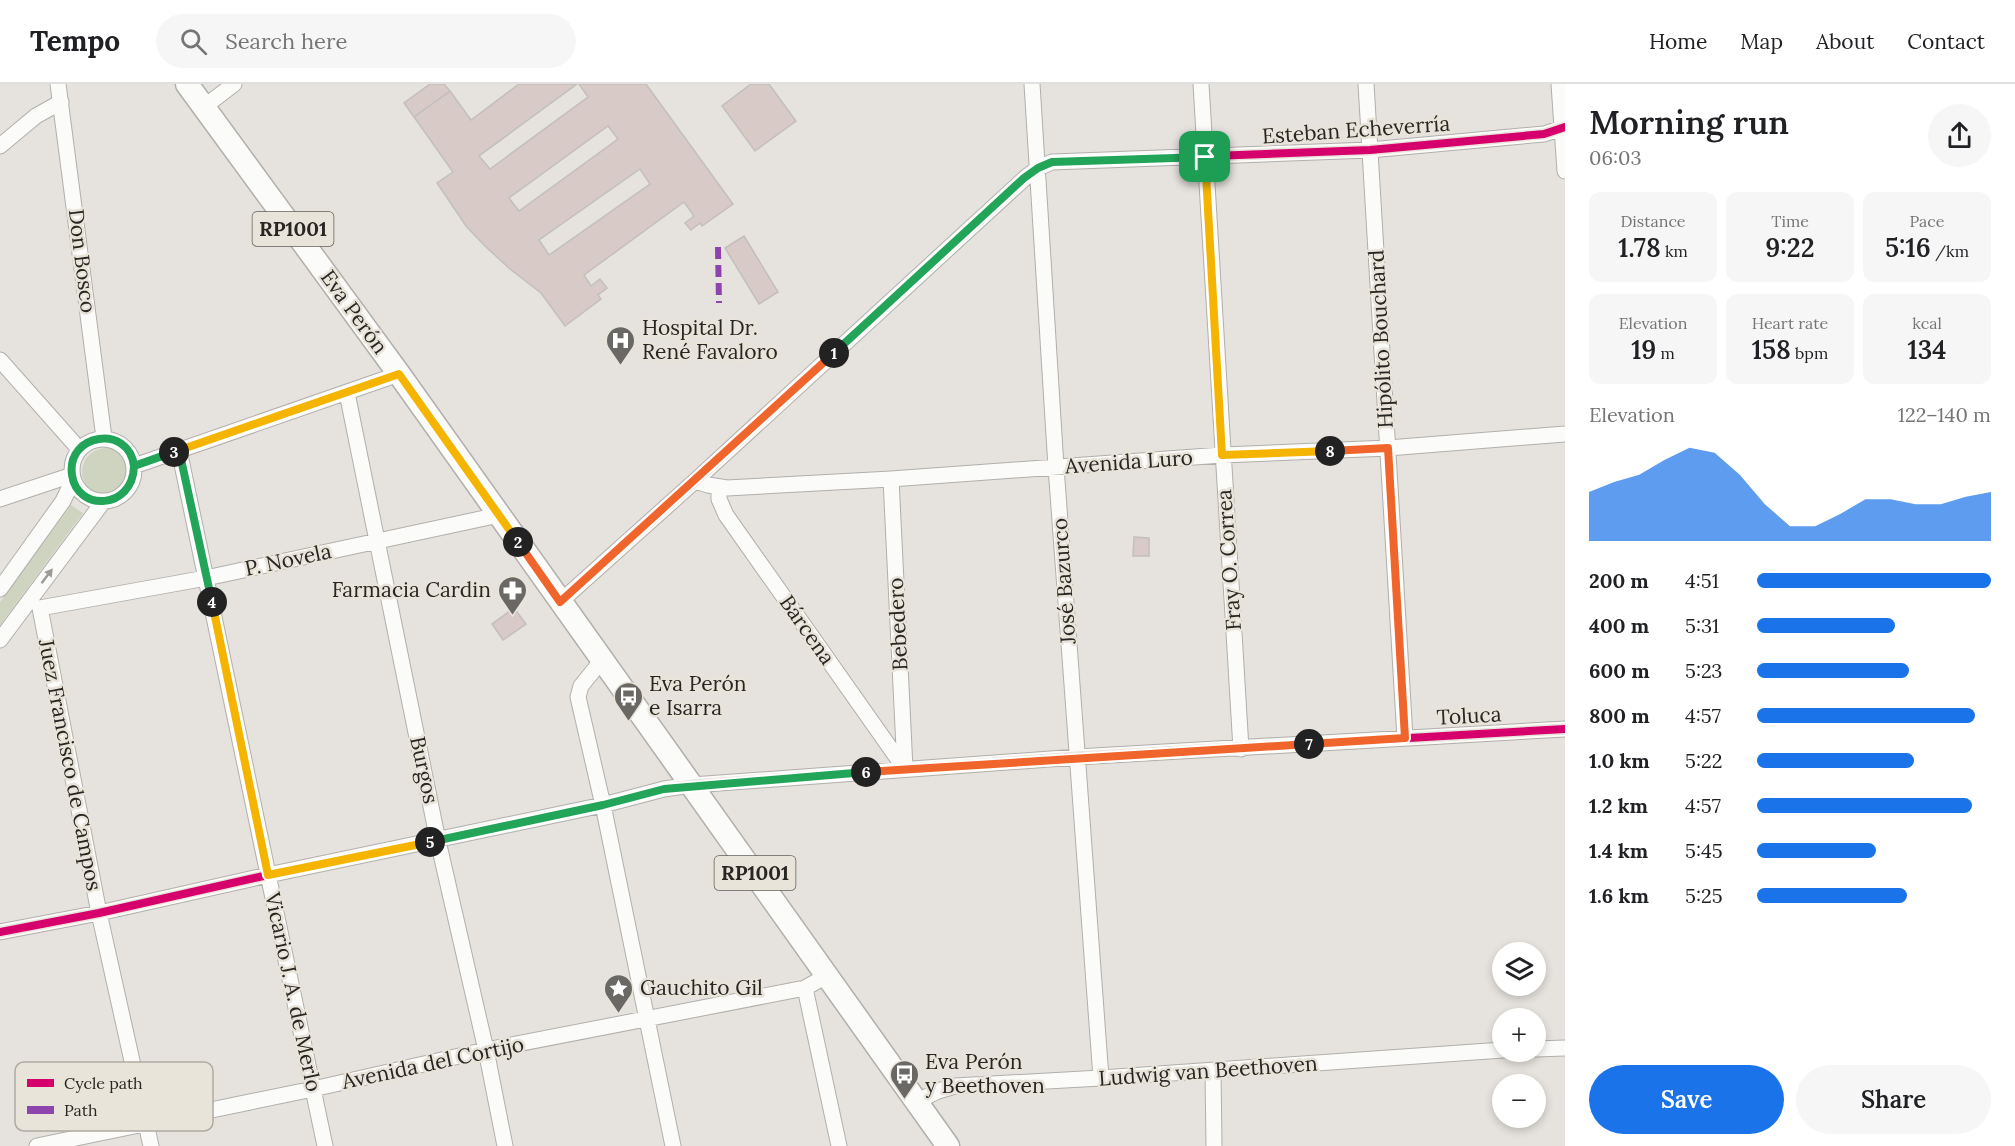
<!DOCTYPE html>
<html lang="en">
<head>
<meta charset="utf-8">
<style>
	:root { --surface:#fff; --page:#f6f6f6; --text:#202124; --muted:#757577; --line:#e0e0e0; --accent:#1a73e8 }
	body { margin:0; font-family:Lora,serif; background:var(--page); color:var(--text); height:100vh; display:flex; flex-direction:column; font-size:22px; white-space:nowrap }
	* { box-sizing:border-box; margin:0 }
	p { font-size:20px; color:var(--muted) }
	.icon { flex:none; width:33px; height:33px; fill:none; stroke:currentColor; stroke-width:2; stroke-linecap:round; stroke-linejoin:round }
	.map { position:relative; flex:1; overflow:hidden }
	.drawer { display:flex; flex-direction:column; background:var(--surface); width:450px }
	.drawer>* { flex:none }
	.controls { position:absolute; left:1492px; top:858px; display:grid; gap:12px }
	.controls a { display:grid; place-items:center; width:54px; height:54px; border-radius:50%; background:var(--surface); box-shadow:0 3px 9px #0003; font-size:30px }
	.pin { position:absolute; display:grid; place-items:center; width:51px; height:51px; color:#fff; margin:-26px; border-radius:12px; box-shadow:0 3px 9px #0006 }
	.km { position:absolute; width:30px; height:30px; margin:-15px; border-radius:50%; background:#222; color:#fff; font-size:16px; line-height:30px; text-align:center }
	.round { display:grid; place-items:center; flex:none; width:63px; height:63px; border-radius:32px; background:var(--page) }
	.summary { display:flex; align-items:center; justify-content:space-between; height:102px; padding:0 24px }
	h1 { font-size:33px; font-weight:600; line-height:45px }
	.stats { display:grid; grid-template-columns:repeat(3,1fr); gap:9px; height:102px; padding:6px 24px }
	.stats div { display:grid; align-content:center; border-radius:12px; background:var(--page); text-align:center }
	.stats b { font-size:26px; font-weight:600 }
	.stats small { font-size:16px; font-weight:400 }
	.stats p { font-size:16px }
	.chart { height:168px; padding:12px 24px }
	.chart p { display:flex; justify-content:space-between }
	.chart svg { width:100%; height:108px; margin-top:6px; fill:var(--accent); opacity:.7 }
	.action { display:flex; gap:12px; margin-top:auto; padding:12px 24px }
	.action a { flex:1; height:69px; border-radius:36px; background:var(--accent); color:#fff; font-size:24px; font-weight:600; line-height:69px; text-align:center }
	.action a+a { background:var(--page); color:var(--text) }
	ul { padding:0 24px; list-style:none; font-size:20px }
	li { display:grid; grid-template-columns:96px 72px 1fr; align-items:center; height:45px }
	li i { height:15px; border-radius:8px; background:var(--accent) }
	header { display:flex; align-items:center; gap:36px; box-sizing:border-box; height:84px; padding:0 30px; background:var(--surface); border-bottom:2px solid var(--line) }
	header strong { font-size:28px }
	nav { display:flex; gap:33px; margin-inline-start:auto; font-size:21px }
	.search { width:420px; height:54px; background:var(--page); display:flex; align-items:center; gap:15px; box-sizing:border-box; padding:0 21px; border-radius:33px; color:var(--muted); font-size:22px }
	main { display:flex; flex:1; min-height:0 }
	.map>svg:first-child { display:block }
	.green { fill:#cfd4c0 }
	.building { fill:#d8cac7; stroke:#c2bfbc; stroke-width:1.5; fill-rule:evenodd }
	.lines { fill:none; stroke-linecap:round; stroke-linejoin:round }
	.minor-casing { stroke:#b1afab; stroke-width:17 }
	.primary-casing { stroke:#b1afab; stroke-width:25 }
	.minor { stroke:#fbfbfa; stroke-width:15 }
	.primary { stroke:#fbfbfa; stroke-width:22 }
	.quiet { stroke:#8e44ad; stroke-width:6; stroke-dasharray:12 6; stroke-linecap:butt }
	.cycleway-casing { stroke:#e9e4da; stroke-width:11 }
	.cycleway { stroke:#d6006c; stroke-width:8 }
	.oneway { fill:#9c9b99 }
	.split-1-casing { stroke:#fff; stroke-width:12 }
	.split-2-casing { stroke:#fff; stroke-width:12 }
	.split-3-casing { stroke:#fff; stroke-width:12 }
	.split-4-casing { stroke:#fff; stroke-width:12 }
	.split-5-casing { stroke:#fff; stroke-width:12 }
	.split-6-casing { stroke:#fff; stroke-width:12 }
	.split-7-casing { stroke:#fff; stroke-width:12 }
	.split-8-casing { stroke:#fff; stroke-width:12 }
	.split-9-casing { stroke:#fff; stroke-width:12 }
	.split-1 { stroke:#22a559; stroke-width:8 }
	.split-2 { stroke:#f0652b; stroke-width:8 }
	.split-3 { stroke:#f5b400; stroke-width:8 }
	.split-4 { stroke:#22a559; stroke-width:8 }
	.split-5 { stroke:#f5b400; stroke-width:8 }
	.split-6 { stroke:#22a559; stroke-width:8 }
	.split-7 { stroke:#f0652b; stroke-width:8 }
	.split-8 { stroke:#f0652b; stroke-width:8 }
	.split-9 { stroke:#f5b400; stroke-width:8 }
	.labels { text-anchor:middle; stroke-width:5; stroke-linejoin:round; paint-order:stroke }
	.shield { fill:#e9e4da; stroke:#615f59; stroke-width:1.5 }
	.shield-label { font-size:20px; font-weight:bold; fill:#272622 }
	.street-label { font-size:21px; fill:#272622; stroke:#e9e4da }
	.poi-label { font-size:21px; fill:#272622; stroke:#e9e4da; text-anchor:start }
	.key { fill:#e9e4da; stroke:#afaba3; stroke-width:1.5 }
	.key-label { font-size:16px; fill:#272622 }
</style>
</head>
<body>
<header>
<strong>Tempo</strong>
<div class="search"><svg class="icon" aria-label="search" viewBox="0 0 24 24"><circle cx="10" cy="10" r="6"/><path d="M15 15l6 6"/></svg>Search here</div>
<nav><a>Home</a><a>Map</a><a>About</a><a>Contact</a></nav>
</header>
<main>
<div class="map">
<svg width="1565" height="1062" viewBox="0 0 1565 1062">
	<rect width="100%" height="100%" fill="#e6e3de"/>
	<path class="green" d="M82 388a24 24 0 1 1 48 0a24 24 0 1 1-48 0Z
		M71,421L83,429L0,541V518Z"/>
	<path class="building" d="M430,0H444L450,7L414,33L404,19Z
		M519,0H577L479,72L490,85L588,13L579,0H646L733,120L702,142L700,139L691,146L685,139L694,132L684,118L584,191L591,202L600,195L607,204L598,211L601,215L565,242L541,209L510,185L485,162L466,142L437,99L453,88L414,33L450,7L471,36ZM608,42L618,55L519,127L509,114ZM640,85L650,100L549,171L539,156Z
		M751,0H769L796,37L755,67L722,22Z
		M744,152L778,208L759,220L725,164Z
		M1134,453L1149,454V472H1133Z
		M514,524L526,540L503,556L492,540Z"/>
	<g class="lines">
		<defs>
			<path id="minor" d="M58,0L104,354
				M1032,0L1056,383L1101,994
				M1201,0L1241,665
				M1366,0L1405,654
				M1559,0L1565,87
				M204,23L234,0
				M0,62L36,32L61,18
				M0,276L79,365
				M347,309L438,757L486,966L505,1062
				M72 386a31 31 0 1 1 62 0a31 31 0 1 1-62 0Z
				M179,366L325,1062
				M134,382L399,290
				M891,395L905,685
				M695,397L708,401L727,404L891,395L1222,371L1388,364L1565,350
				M719,403V415L726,431L905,685
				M0,415L72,391
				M0,505L63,417L73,396
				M560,518L695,397L1025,94L1038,84L1052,78L1370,66L1544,50L1565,43
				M40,524L99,829L151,1062
				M40,524L206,494L499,431
				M0,556L103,418
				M602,576L581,602L578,613L603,721L673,1062
				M0,848L99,829L268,791L603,721L664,705L692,701L1077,673L1565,645
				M805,904L839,1062
				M1536,965L1565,964
				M1213,987L1214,1062
				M916,1018L938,1007L955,1002L1101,994L1503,966
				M37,1062L313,1005L486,966L805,904L828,891"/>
			<path id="primary" d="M187,0L399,290L948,1062"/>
		</defs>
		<use href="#minor" class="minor-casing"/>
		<use href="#primary" class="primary-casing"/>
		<use href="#minor" class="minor"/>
		<use href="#primary" class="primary"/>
		<path class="quiet" d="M718,163L719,219"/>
		<defs>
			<path id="cycleway" d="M560,518L695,397L1025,94L1038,84L1052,78L1370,66L1544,50L1565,43
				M0,848L99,829L268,791L603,721L664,705L692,701L1077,673L1565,645"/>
		</defs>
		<use href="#cycleway" class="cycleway-casing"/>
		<use href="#cycleway" class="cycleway"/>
	</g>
	<defs><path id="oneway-solid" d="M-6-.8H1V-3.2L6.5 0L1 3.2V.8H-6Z" transform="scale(1.5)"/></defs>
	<use class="oneway" href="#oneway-solid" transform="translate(47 492) rotate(-53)"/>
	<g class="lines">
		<defs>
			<path id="split-1" d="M834,269L1024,94L1038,84L1052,78L1205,73"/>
			<path id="split-2" d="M518,458L560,518L834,269"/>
			<path id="split-3" d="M174,368L399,290L518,458"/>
			<path id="split-4" d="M174,368L134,382C129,340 66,349 72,391C77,428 133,426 134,382L179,366L212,518"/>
			<path id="split-5" d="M212,518L268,791L430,758"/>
			<path id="split-6" d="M430,758L603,721L664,705L866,688"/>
			<path id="split-7" d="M866,688L1309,660"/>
			<path id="split-8" d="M1309,660L1405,654L1388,364L1330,367"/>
			<path id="split-9" d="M1205,73L1222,371L1330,367"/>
		</defs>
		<use href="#split-1" class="split-1-casing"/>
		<use href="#split-2" class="split-2-casing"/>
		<use href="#split-3" class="split-3-casing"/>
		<use href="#split-4" class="split-4-casing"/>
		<use href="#split-5" class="split-5-casing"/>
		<use href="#split-6" class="split-6-casing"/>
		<use href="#split-7" class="split-7-casing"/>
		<use href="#split-8" class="split-8-casing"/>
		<use href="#split-9" class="split-9-casing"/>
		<use href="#split-1" class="split-1"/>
		<use href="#split-2" class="split-2"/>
		<use href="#split-3" class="split-3"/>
		<use href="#split-4" class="split-4"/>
		<use href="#split-5" class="split-5"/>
		<use href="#split-6" class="split-6"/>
		<use href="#split-7" class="split-7"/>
		<use href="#split-8" class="split-8"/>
		<use href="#split-9" class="split-9"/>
	</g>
	<defs>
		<symbol id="hospital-pin" viewBox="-11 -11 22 30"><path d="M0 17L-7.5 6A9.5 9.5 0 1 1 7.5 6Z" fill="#6a6864" stroke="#e9e4da"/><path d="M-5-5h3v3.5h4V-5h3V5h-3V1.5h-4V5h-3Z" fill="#fff"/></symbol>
		<symbol id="pharmacy-pin" viewBox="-11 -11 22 30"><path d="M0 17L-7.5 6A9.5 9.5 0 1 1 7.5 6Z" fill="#6a6864" stroke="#e9e4da"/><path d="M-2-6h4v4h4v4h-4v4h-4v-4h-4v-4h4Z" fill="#fff"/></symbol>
		<symbol id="bus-pin" viewBox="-11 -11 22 30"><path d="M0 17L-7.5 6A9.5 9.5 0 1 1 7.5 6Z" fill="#6a6864" stroke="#e9e4da"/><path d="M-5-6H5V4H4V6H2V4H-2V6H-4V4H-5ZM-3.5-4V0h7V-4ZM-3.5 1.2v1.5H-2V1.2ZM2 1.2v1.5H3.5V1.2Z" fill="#fff"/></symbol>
		<symbol id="sight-pin" viewBox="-11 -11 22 30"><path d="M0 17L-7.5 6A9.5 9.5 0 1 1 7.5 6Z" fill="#6a6864" stroke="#e9e4da"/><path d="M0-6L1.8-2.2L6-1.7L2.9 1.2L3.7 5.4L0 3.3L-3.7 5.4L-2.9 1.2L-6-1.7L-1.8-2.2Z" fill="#fff"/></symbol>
	</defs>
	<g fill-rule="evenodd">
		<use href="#hospital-pin" x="604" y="240" width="33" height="45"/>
		<use href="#pharmacy-pin" x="496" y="490" width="33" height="45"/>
		<use href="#bus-pin" x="612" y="596" width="33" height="45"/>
		<use href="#sight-pin" x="602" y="888" width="33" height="45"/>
		<use href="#bus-pin" x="888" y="974" width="33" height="45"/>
	</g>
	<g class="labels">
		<g class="shield">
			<rect x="252.5" y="128" width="81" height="34" rx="4.5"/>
			<rect x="714.5" y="772" width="81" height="34" rx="4.5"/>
		</g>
		<g class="shield-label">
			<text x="293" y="152">RP1001</text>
			<text x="755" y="796">RP1001</text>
		</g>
		<g class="street-label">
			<text transform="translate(1356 46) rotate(-4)" y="7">Esteban Echeverría</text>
			<text transform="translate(82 177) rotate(83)" y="7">Don Bosco</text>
			<text transform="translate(354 228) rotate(54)" y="7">Eva Perón</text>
			<text transform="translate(1381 255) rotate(-93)" y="7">Hipólito Bouchard</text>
			<text transform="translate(1129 378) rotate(-4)" y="7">Avenida Luro</text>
			<text transform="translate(288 476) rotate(-12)" y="7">P. Novela</text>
			<text transform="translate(1229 476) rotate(-94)" y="7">Fray O. Correa</text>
			<text transform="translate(1064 497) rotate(-94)" y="7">José Bazurco</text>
			<text transform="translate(898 540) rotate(-93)" y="7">Bebedero</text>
			<text transform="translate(807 546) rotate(55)" y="7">Bárcena</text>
			<text transform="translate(1469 632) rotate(-3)" y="7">Toluca</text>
			<text transform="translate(70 681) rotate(79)" y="7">Juez Francisco de Campos</text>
			<text transform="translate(424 686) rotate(78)" y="7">Burgos</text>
			<text transform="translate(293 908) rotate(78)" y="7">Vicario J. A. de Merlo</text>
			<text transform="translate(433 979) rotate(-12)" y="7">Avenida del Cortijo</text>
			<text transform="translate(1208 987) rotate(-4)" y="7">Ludwig van Beethoven</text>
		</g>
		<g class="poi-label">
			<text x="642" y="251">Hospital Dr.<tspan x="642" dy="24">René Favaloro</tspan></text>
			<text x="491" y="513" text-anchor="end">Farmacia Cardin</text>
			<text x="649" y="607">Eva Perón<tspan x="649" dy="24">e Isarra</tspan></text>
			<text x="640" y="911">Gauchito Gil</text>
			<text x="925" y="985">Eva Perón<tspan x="925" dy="24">y Beethoven</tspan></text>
		</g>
	</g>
	<rect x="15" y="978" width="198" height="69" rx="9" class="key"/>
	<rect x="27" y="995" width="27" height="8" fill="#d6006c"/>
	<rect x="27" y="1022" width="27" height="8" fill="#8e44ad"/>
	<g class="key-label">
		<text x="64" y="1005">Cycle path</text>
		<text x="64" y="1032">Path</text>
	</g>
</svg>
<div class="controls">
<a><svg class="icon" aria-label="layers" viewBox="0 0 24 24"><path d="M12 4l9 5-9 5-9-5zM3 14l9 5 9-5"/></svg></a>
<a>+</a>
<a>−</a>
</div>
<div class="pin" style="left:1205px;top:73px;background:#1e9e55"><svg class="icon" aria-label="arrive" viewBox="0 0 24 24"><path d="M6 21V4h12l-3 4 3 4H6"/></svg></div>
<b class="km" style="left:834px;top:269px">1</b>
<b class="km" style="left:518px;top:458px">2</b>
<b class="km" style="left:174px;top:368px">3</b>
<b class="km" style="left:212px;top:518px">4</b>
<b class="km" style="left:430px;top:758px">5</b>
<b class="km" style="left:866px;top:688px">6</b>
<b class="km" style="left:1309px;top:660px">7</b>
<b class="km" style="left:1330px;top:367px">8</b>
</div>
<section class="drawer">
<div class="summary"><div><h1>Morning run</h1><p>06:03</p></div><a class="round"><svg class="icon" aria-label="share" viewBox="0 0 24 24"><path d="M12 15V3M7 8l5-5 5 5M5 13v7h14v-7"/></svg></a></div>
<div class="stats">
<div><p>Distance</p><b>1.78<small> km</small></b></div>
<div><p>Time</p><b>9:22</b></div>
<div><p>Pace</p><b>5:16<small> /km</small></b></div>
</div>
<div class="stats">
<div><p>Elevation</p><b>19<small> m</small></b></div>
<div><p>Heart rate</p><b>158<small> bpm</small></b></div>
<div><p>kcal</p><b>134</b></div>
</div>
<div class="chart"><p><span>Elevation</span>122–140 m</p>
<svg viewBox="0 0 160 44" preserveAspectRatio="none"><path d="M0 44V24L10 20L20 17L30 11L40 6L50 8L60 17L70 29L80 38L90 38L100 33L110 27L120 27L130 29L140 29L150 26L160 24V44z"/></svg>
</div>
<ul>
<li><b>200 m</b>4:51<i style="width:100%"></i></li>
<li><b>400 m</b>5:31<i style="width:59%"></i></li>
<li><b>600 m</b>5:23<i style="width:65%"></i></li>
<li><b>800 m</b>4:57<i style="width:93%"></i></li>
<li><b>1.0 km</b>5:22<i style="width:67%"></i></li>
<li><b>1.2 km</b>4:57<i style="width:92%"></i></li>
<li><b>1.4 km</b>5:45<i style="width:51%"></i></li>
<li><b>1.6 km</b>5:25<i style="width:64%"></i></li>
</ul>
<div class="action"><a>Save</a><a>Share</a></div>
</section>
</main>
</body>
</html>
